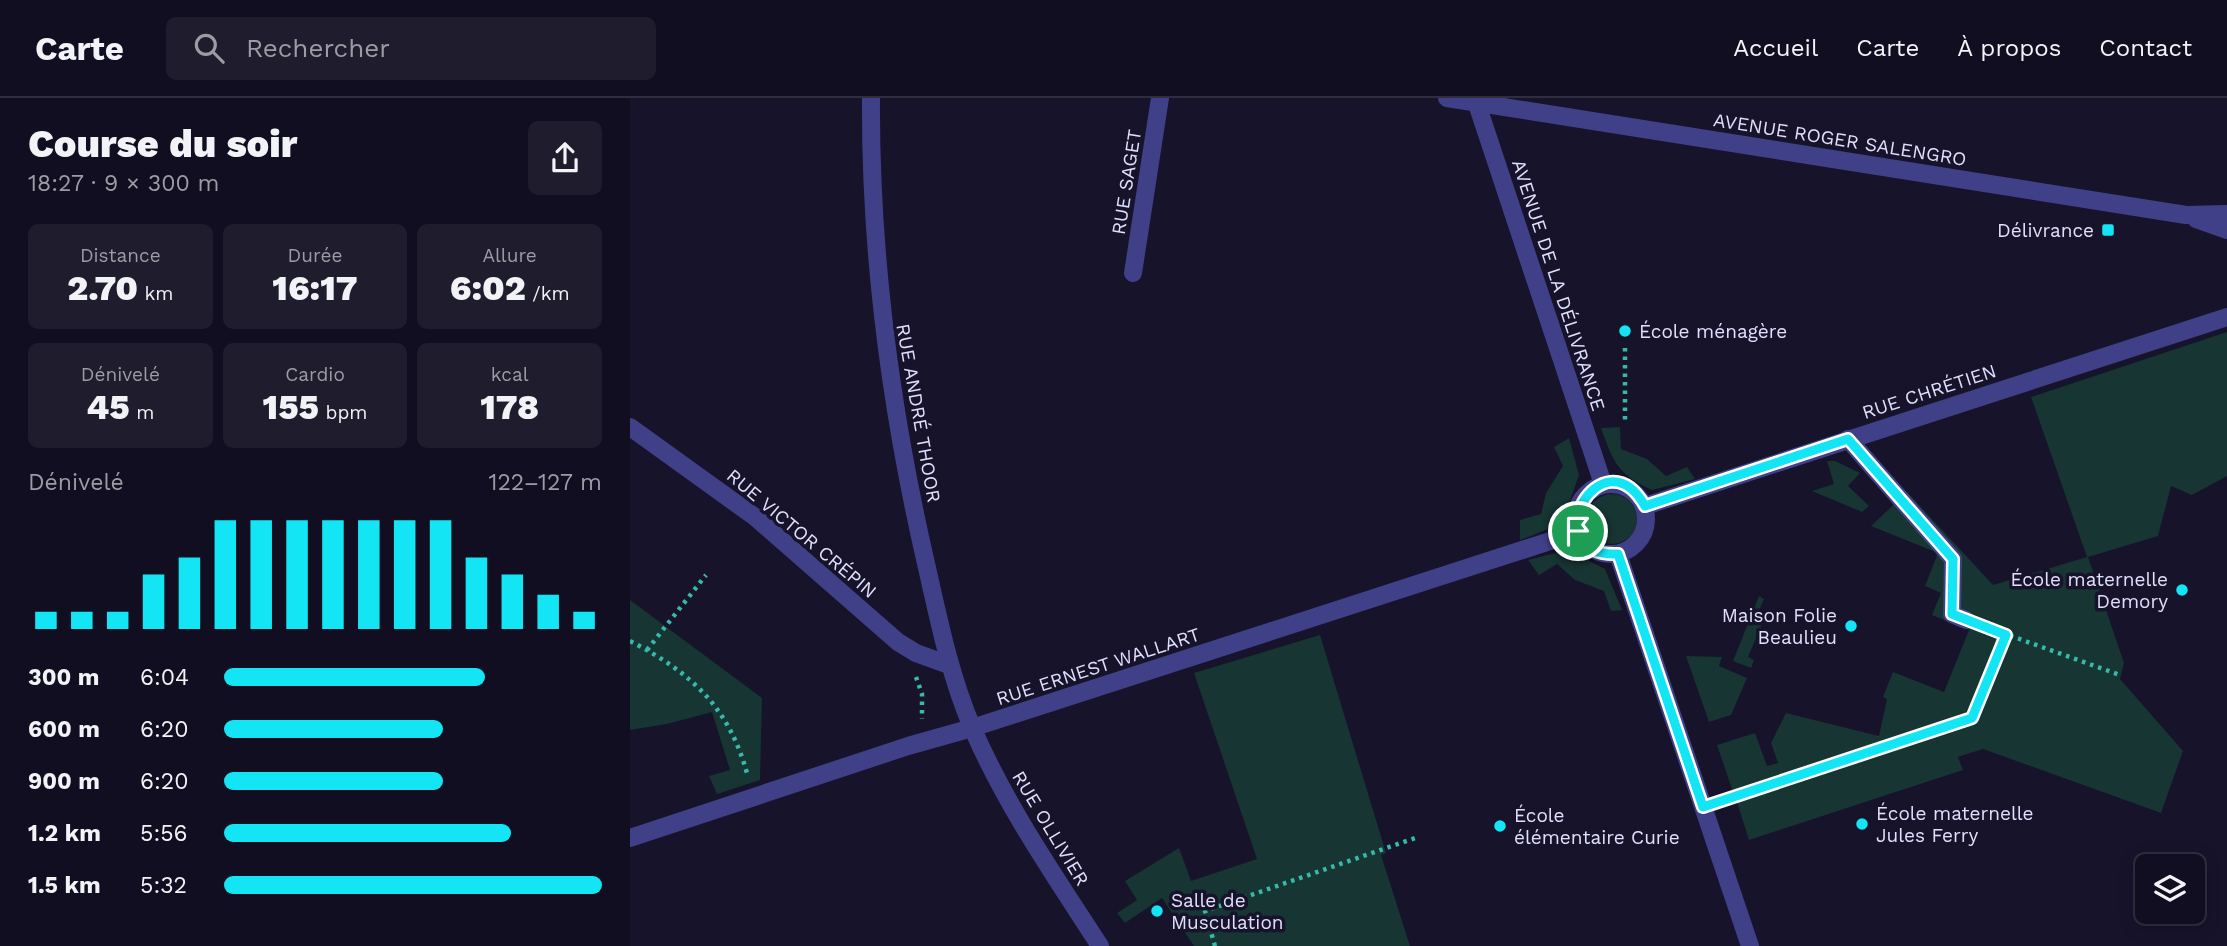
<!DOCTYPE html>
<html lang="fr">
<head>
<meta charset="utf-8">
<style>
	:root { --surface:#100e20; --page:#1e1c2d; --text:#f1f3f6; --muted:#9c9ca5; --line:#302e3e; --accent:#14e5f4 }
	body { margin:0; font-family:"Work Sans",sans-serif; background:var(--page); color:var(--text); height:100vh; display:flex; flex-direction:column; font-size:26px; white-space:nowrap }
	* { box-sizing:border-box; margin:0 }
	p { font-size:23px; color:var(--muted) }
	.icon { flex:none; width:38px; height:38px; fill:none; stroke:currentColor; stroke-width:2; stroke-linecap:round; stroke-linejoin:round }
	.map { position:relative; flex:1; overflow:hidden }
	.drawer { display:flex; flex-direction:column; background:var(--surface); width:630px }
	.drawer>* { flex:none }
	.controls { position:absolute; left:1505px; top:756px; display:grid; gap:14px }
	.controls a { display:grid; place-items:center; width:70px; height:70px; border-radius:10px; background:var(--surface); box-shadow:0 4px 18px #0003,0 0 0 2px var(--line); font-size:35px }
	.pin { position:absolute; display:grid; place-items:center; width:60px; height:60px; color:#fff; margin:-30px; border:4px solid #fff; border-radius:50%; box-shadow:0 2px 7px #0007 }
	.round { display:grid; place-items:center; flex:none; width:74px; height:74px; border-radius:10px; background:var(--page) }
	.overview { display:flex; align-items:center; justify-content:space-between; height:119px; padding:0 28px }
	h1 { font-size:38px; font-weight:800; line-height:52px }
	.figures { display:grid; grid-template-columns:repeat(3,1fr); gap:10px; height:119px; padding:7px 28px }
	.figures div { display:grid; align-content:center; border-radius:10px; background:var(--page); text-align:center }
	.figures b { font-size:35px; font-weight:800 }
	.figures small { font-size:19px; font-weight:400 }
	.figures p { font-size:19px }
	.chart { height:196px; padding:14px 28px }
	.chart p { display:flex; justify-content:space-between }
	.chart svg { width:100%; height:126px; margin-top:7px; stroke:var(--accent); stroke-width:6 }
	ul { padding:0 28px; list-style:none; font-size:23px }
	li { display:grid; grid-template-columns:112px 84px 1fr; align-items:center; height:52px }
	li i { height:18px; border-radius:9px; background:var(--accent) }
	header { display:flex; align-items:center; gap:42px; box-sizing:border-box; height:98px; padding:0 35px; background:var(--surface); border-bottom:2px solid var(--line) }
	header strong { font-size:33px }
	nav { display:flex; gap:38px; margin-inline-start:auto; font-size:24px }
	.search { width:490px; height:63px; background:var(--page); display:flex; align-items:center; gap:18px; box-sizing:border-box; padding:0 24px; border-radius:10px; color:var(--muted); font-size:26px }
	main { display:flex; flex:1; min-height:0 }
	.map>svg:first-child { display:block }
	.green { fill:#163533 }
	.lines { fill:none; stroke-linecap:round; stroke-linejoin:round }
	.path { stroke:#37b9ac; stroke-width:4.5; stroke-dasharray:3.5 5; stroke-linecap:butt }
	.service { stroke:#404088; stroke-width:18 }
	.minor { stroke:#404088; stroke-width:18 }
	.tertiary { stroke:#404088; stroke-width:18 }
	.route-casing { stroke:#fff; stroke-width:14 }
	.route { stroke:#14e5f4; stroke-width:9 }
	.poi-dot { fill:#14e5f4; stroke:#16132b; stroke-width:2.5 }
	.labels { text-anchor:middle; stroke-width:7; stroke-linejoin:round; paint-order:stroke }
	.street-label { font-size:19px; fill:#e1dffd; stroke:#16132b }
	.poi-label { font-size:19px; fill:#e1dffd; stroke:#16132b; text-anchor:start }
</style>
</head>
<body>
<header>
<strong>Carte</strong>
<div class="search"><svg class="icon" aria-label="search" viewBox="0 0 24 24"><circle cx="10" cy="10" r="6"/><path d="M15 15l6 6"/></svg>Rechercher</div>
<nav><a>Accueil</a><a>Carte</a><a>À propos</a><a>Contact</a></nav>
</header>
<main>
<section class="drawer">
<div class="overview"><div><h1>Course du soir</h1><p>18:27 · 9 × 300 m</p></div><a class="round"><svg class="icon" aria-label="share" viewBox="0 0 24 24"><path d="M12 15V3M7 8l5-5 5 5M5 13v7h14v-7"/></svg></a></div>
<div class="figures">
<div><p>Distance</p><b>2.70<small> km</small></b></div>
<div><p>Durée</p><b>16:17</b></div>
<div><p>Allure</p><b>6:02<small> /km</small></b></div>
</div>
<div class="figures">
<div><p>Dénivelé</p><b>45<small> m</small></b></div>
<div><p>Cardio</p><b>155<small> bpm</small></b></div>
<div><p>kcal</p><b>178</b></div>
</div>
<div class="chart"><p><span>Dénivelé</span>122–127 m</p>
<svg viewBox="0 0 160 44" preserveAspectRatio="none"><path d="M5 44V38M15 44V38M25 44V38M35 44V25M45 44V19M55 44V6M65 44V6M75 44V6M85 44V6M95 44V6M105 44V6M115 44V6M125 44V19M135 44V25M145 44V32M155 44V38"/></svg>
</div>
<ul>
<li><b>300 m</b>6:04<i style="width:69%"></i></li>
<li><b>600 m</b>6:20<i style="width:58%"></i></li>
<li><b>900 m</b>6:20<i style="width:58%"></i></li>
<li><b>1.2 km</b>5:56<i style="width:76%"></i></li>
<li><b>1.5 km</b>5:32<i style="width:100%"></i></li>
</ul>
</section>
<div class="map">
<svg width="1597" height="848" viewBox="0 0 1597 848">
	<rect width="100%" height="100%" fill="#16132b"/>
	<path class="green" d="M1597,234V378L1562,397L1541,388L1528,438L1458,459L1494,565L1490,581L1553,653L1531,715L1353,651L1328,659L1333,672L1119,742L1107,704L1144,692L1141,682L1103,694L1087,647L1125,635L1137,668L1148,665L1141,645L1156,615L1249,638L1257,601L1253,599L1263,574L1314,594L1339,532L1302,517L1311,495L1295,488L1308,455L1241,428L1277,394L1363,487L1457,459L1401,299Z
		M990,329L991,351L1017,361L1036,378L1057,369L1065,381L1022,392C988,377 983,364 971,330Z
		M939,340L949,377L935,417L921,430L890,442V422L911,416L916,395L933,368L924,349Z
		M1197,363H1205L1230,375L1218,388L1239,408L1232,414L1182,393L1204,386Z
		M957 421a25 25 0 1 1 50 0a25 25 0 1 1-50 0Z
		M937,452L975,471L992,512L981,513L974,493L945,482L927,466L909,477L898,462Z
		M1129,498L1134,501L1128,515L1135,519L1118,559L1124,562L1121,570L1103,563Z
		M0,502L132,600L130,682L87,696L79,678L100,672L82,614L37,626L0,632Z
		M690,537L756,755L751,757L780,848H564L532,800L495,825L487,815L507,802L495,783L549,750L561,783L627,761L564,575Z
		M1056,558L1092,559L1089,568L1117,580L1101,617L1079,624Z"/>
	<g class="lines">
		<path class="path" d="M995,250V324
			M1356,529L1490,577
			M0,543C62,575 100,610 118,679
			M17,552L76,477
			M286,579L292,596V621
			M1094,703L1342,620L1376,537
			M585,848L575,813L788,739"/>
		<path class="service" d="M1218,341L1323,461L1322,516L1336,522"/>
		<path class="minor" d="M241,0C240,157 260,308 295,461C308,518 319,575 342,629C375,706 424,777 470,848
			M845,0L973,386
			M503,175L530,0
			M0,329L125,419L268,544L286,555L319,567
			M946 421a35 35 0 1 1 70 0a35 35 0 1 1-70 0Z
			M1015,408L1597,219
			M988,456L1120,848
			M0,740L278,648L342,630L948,434"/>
		<path class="tertiary" d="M817,0L1556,117L1597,116
			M1566,121L1597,132"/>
	</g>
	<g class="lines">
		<defs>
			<path id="route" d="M1218,341L1323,461L1322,516L1376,537L1342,620L1073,709L988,456C901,459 972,332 1015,408Z"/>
		</defs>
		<use href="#route" class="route-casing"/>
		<use href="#route" class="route"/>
	</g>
	<g class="poi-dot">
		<rect x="1471" y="125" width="14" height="14" rx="3.5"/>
		<circle cx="995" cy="233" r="7"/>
		<circle cx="1552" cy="492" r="7"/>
		<circle cx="1221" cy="528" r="7"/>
		<circle cx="1232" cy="726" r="7"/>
		<circle cx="870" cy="728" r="7"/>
		<circle cx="527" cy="813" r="7"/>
	</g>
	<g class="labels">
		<g class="street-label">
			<text transform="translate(1210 41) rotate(9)" y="7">AVENUE ROGER SALENGRO</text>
			<text transform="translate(496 84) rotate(-81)" y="7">RUE SAGET</text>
			<text transform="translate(929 187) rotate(72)" y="7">AVENUE DE LA DÉLIVRANCE</text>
			<text transform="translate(1299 293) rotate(-18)" y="7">RUE CHRÉTIEN</text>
			<text transform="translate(289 315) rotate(80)" y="7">RUE ANDRÉ THOOR</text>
			<text transform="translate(172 435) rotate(40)" y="7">RUE VICTOR CRÉPIN</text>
			<text transform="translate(468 568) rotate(-18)" y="7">RUE ERNEST WALLART</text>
			<text transform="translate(421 730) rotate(59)" y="7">RUE OLLIVIER</text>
		</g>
		<g class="poi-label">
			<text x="1464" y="139" text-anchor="end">Délivrance</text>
			<text x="1009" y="240">École ménagère</text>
			<text x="1538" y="488" text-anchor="end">École maternelle<tspan x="1538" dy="22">Demory</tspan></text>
			<text x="1207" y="524" text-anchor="end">Maison Folie<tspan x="1207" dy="22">Beaulieu</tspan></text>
			<text x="1246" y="722">École maternelle<tspan x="1246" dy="22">Jules Ferry</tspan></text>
			<text x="884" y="724">École<tspan x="884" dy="22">élémentaire Curie</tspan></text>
			<text x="541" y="809">Salle de<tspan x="541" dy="22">Musculation</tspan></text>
		</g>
	</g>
</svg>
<div class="controls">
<a><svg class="icon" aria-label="layers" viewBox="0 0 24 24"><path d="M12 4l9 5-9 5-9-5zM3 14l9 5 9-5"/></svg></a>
</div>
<div class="pin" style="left:948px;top:433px;background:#1e9e55"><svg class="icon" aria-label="arrive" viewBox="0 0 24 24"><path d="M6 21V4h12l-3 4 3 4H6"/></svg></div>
</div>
</main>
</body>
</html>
